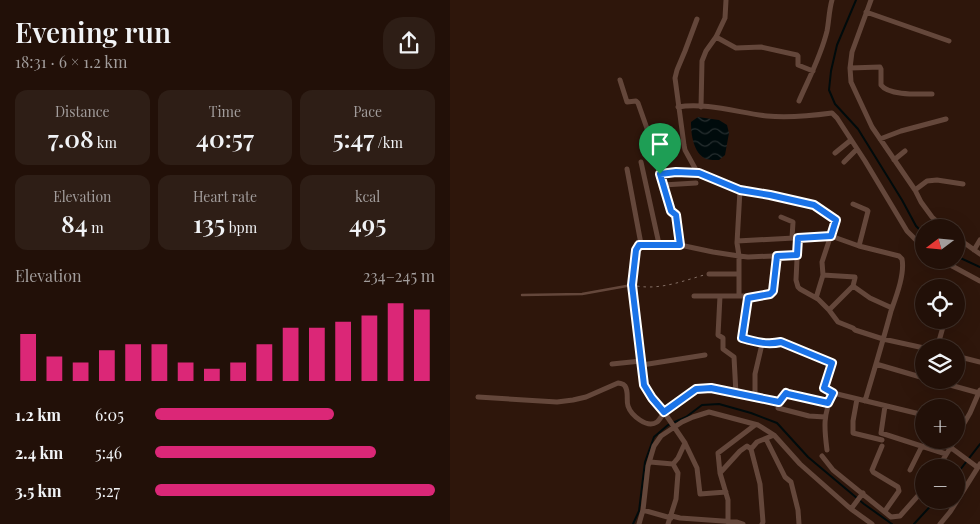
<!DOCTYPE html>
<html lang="en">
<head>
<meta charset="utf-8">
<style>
	:root { --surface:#221008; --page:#2e1e16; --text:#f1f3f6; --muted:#a29d9c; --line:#3f3029; --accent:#db2777 }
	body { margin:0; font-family:"Playfair Display",serif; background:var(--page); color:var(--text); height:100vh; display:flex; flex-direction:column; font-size:19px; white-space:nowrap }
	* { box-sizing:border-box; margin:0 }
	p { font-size:16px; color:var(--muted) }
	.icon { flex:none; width:28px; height:28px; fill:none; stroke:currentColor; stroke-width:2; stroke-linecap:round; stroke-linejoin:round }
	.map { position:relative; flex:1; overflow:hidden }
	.details { display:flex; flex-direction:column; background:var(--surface); width:450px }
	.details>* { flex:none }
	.needle { width:32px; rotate:254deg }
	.tools { position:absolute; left:465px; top:219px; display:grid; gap:10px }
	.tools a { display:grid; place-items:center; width:50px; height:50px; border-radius:50%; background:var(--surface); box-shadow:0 5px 20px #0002,0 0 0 1px var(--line); font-size:25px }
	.pin { position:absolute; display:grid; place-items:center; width:42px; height:42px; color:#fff; margin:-51px -21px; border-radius:50% 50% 50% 0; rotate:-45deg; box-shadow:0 0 5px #0007 }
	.pin .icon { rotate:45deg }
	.round { display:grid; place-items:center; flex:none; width:52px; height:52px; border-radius:20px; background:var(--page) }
	.headline { display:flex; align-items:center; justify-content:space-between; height:85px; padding:0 15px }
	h1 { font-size:28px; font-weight:600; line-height:38px }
	.figures { display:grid; grid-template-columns:repeat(3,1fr); gap:8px; height:85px; padding:5px 15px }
	.figures div { display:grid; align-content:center; border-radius:12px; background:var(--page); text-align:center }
	.figures b { font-size:25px; font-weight:600 }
	.figures small { font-size:14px; font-weight:400 }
	.figures p { font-size:14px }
	.chart { height:140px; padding:10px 15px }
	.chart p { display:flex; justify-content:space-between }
	.chart svg { width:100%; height:90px; margin-top:5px; stroke:var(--accent); stroke-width:6 }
	ul { padding:0 15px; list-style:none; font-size:16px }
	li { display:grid; grid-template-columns:80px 60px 1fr; align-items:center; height:38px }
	li i { height:12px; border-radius:6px; background:var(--accent) }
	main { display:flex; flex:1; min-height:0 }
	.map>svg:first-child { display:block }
	.water { fill:url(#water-waves) }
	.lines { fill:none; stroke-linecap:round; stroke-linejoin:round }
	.stream { stroke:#000b0c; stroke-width:2 }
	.path { stroke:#836e64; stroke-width:1; stroke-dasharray:2.5 4; stroke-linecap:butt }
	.lane { stroke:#64473b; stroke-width:2.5 }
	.street { stroke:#64473b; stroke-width:5 }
	.route-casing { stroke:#fff; stroke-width:10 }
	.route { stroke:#1a73e8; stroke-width:6 }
</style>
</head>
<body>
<main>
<section class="details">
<div class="headline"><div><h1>Evening run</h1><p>18:31 · 6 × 1.2 km</p></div><a class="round"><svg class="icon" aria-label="share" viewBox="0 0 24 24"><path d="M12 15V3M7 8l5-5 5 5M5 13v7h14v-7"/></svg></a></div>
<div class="figures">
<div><p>Distance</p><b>7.08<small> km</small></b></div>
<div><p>Time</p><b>40:57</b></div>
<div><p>Pace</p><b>5:47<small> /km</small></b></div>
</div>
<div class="figures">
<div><p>Elevation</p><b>84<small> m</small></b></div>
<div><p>Heart rate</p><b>135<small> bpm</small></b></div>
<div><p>kcal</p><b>495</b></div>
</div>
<div class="chart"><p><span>Elevation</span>234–245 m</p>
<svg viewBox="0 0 160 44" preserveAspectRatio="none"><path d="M5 44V21M15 44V32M25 44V35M35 44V29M45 44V26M55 44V26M65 44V35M75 44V38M85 44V35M95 44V26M105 44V18M115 44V18M125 44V15M135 44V12M145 44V6M155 44V9"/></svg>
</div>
<ul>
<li><b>1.2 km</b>6:05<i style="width:64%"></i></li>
<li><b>2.4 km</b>5:46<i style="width:79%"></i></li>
<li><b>3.5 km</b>5:27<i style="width:100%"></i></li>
</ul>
</section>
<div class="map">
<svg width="530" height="524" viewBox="0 0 530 524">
	<defs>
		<pattern id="water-waves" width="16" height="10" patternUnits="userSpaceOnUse" patternTransform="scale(1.25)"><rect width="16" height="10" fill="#000b0c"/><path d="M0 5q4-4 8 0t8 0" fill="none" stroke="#262e2f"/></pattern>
	</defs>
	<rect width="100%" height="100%" fill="#2e160b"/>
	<path class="water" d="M248,117L269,120L277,125L279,133L275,155L269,160C265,160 260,160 256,159C243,153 241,134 241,122Z"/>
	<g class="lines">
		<path class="stream" d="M406,0L387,45L381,71L379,90L385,104L408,129L452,200L466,226L474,234
			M506,256L530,267
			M506,475L530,444
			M183,524L189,511L195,462L204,437L218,425L236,417L252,405L269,404L301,413L327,423L358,457L414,504L442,524
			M464,524L486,500"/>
		<path class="path" d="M187,286C210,290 233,281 254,275"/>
		<path class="lane" d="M72,295L132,294L182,285"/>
		<path class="street" d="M421,0L402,52L400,68L401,82L422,127L465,190L471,202L482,217L494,228
			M416,12L499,41
			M247,19L235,51L227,70L225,78L234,145L235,150L246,170L249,173L290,190L320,195L364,205L386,220L372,262L373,275L366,298
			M266,37L286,48L311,47L347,55L348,56V65L363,71
			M400,68L430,67L431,69V85C439,96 470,94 482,94
			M170,80L177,102L186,101L188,103L205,151L221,211L226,215L230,245
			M349,101C359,78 371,56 377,31C379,21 379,10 382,0
			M228,107C255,102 290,113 317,116C339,118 360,116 382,113L387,118L415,161L457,231L474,248
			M251,107L252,61L256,51L266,37L275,18L276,0
			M430,139L451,131L496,119
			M385,153L401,140
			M444,160L455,151
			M191,162L209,244
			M394,162L407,149
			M177,169L191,244
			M210,174L226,172L249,173
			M213,185L246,183
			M290,190L287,243L289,256L263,252L230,245L191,244L187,246L186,250L182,285L194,385L202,398L214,412L246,389L261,388L329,402L336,393L338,395L378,403
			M465,190L477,181L487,180L513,184
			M403,204L417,210L418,211L409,246
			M331,217L343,222L342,238
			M506,237L530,254
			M348,238L346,280L348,287L350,289L368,299L379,310L388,322L403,328L405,330L433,339L474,348
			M287,241L381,236L409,246L449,256L452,259C455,274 446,297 441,311C433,341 424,371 415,401
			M524,250L530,240
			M491,260L530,281
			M259,274H289
			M373,275L405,277V278L403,286
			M289,295V256L298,257L347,255
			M244,296H296L298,298V301L293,338C306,342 317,345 331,342L382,363L374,388L383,393
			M270,296L268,335L273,338V349L284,357L286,394
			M298,298L322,293L327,256
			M379,310L403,286L420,298L442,308
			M487,348L495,320
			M506,356L530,362
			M162,364L191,361
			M426,364L474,378
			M192,365L255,355
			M482,380L529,393
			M28,397L107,402L123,400L136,397L168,383C172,384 173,383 175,386C179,392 176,400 178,406C181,415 197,429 207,422C210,420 212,415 214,412L235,443L247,468L250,494L276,492
			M305,397V374L312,344
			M407,399L403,421V433L432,440
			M435,406L431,433L496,454
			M328,408L359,416L375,417
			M506,437L520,413L530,390
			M316,439L335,477L341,482L348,510L349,524
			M432,446L422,470L423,472L448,487L449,491L435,511
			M500,447L527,467
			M301,449L310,484L313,522L312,524
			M377,450C374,427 373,415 383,393L474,415
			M372,456L383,470L441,517L450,516L474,489
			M200,462L223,464
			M488,468L505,440
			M460,470L472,446
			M270,473L268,453L305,425
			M401,509L413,493
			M193,510L198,466L204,446L211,436L232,422L243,417L259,412L308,425L324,435L350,464L401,509L422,524
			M222,516L230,518L287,522L293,524
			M278,522V500L270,473L290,451L297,446L301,449L307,442L324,435
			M189,524L193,510L221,518
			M218,524L226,499L228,473L223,464L228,458L235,443
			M490,524L500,512L530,464"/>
	</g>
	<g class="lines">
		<defs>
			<path id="route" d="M226,172L249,173L290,190L320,195L364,205L386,220L381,236L348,238L347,255L327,256L323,291L320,294L298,298L292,338C306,342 317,345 331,342L382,363L374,388L383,393L378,403L338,394L336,393L329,402L261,388L246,389L214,412L202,398L194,385L182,285L186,250L189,245H230L226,215L221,211L210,174Z"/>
		</defs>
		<use href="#route" class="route-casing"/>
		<use href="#route" class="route"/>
	</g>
</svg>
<div class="tools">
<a><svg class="needle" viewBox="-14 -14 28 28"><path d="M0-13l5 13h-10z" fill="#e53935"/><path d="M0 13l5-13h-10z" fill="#a29d9c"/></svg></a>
<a><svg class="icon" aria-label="locate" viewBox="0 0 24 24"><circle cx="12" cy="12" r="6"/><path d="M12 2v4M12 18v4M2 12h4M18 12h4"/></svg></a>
<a><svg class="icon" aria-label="layers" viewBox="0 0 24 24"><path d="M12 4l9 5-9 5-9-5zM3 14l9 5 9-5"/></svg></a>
<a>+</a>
<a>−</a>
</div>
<div class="pin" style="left:210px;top:174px;background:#1e9e55"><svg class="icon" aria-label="arrive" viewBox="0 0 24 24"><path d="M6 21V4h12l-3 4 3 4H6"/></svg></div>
</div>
</main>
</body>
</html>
